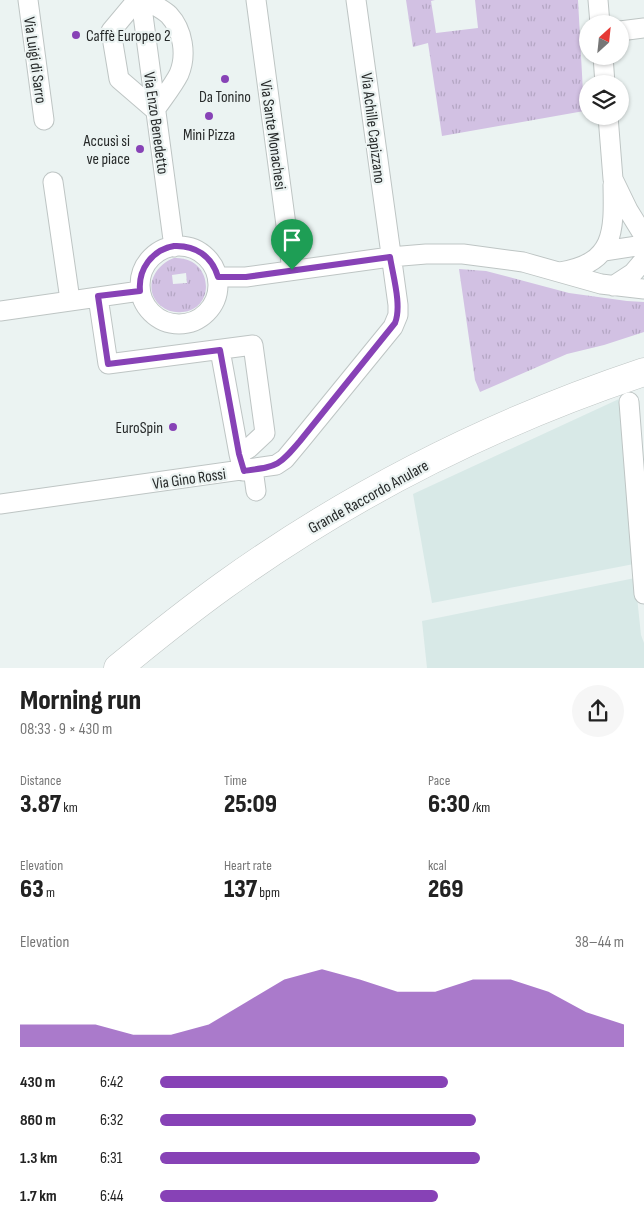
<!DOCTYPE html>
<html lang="en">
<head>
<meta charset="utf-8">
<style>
	:root { --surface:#fff; --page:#f6f6f6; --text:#222; --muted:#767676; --accent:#8742b6 }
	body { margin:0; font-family:"Sofia Sans Condensed",sans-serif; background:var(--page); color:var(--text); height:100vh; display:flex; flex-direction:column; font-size:19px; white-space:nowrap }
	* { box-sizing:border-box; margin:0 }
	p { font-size:16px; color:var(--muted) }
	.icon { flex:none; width:28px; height:28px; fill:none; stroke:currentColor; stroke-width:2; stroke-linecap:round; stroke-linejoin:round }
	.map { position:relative; height:668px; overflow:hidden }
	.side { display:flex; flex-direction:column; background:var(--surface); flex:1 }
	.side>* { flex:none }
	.needle { width:32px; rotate:27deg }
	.tools { position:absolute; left:579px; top:15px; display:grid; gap:10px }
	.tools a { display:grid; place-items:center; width:50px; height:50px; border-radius:50%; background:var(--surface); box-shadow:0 1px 4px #0004; font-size:25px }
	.pin { position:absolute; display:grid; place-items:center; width:42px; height:42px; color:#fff; margin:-51px -21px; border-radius:50% 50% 50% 0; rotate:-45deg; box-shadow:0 0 5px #0007 }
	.pin .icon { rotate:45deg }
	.round { display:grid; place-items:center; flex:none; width:52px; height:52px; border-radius:26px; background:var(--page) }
	.head { display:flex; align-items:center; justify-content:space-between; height:85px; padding:0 20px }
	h1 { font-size:28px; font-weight:800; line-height:38px }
	.stats { display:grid; grid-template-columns:repeat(3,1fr); gap:8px; height:85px; padding:5px 20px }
	.stats div { display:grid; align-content:center }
	.stats b { font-size:25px; font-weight:800 }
	.stats small { font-size:14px; font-weight:400 }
	.stats p { font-size:14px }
	.chart { height:140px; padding:10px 20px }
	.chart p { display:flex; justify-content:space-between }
	.chart svg { width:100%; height:90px; margin-top:5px; fill:var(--accent); opacity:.7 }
	ul { padding:0 20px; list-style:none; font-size:16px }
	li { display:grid; grid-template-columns:80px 60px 1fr; align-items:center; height:38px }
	li i { height:12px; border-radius:6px; background:var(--accent) }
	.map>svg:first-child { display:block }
	.built { fill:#d8e9e7 }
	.grass { fill:url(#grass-tufts); fill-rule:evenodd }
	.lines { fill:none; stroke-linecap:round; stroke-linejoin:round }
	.minor-casing { stroke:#bec5c4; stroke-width:21 }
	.highway-casing { stroke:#bec5c4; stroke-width:29 }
	.minor { stroke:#fff; stroke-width:19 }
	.highway { stroke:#fff; stroke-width:28 }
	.route-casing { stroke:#fff; stroke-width:10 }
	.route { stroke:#8742b6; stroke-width:6 }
	.poi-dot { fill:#8742b6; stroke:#ebf3f2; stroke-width:2 }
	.labels { text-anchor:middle; stroke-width:4.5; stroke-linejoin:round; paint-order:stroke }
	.poi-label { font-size:16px; fill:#272a2a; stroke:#ebf3f2 }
	.street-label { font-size:16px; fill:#272a2a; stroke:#ebf3f2 }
</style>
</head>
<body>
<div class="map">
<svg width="644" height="668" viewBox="0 0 644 668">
	<defs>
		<pattern id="grass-tufts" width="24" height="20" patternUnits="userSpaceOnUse" patternTransform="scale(1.25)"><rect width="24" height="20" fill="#d2c1e3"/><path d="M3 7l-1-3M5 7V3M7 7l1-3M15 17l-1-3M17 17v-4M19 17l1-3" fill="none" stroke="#b4a6c3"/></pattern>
	</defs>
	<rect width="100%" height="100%" fill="#ebf3f2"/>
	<path class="built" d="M619,399L634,564L432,603L413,494Z
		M635,578L641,635L644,643V668H427L422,621Z"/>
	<path class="grass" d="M406,0H435L431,1L436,33L478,28L475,0H578L584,111L442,136L428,43L413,47Z
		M174,258C213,256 217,309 182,312C175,313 167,311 161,306C142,290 154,265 174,258ZM186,273L187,283L173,284L172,275Z
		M459,269L486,271L569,293L627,301L644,302V332L604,345L567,354L480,392L475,380Z"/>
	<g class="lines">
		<defs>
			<path id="minor" d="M28,0L44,120
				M137,0L111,31L119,79L155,110C163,98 173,86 179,74C187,55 183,30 169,15C163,9 153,5 146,0
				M141,0L174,247
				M256,0L292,270
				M598,0L600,24
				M620,31L644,28
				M603,56L605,84
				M608,116L613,179L628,210L644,236
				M53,182L70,300
				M140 285a39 39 0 1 1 78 0a39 39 0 1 1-78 0Z
				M604,251L644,245
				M560,272C615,263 614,232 613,185
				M218,277H246L390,257L426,254H463L523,262L601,284L644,289
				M613,286L633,273L644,260
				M98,297L108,364L253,345L265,433L249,448L239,454L243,471
				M0,311L140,291
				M220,350L239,454
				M629,402L644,594
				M253,469L256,491
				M0,504L276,465L285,459L300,441L393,327L398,315V305L356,0"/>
			<path id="highway" d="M118,668C152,640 187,612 223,586C351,494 494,422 644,372"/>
		</defs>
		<use href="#minor" class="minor-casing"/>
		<use href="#highway" class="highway-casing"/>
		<use href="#minor" class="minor"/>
		<use href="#highway" class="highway"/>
	</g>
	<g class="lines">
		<defs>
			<path id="route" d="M174,246C195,245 212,256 218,277H246L390,257C393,276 402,306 395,323L300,441C278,467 278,466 244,471L239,454L220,350L108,364L98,296L140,291C138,269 152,250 174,246Z"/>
		</defs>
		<use href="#route" class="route-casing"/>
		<use href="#route" class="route"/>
	</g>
	<g class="poi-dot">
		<circle cx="76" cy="35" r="5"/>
		<circle cx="225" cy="79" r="5"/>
		<circle cx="209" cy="116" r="5"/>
		<circle cx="140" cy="149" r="5"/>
		<circle cx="173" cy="427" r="5"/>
	</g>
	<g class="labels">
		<g class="poi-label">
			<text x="86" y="41" text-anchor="start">Caffè Europeo 2</text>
			<text x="225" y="102">Da Tonino</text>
			<text x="209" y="140">Mini Pizza</text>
			<text x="130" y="146" text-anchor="end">Accusì si<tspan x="130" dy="18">ve piace</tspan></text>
			<text x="163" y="433" text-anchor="end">EuroSpin</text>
		</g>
		<g class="street-label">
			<text transform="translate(36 60) rotate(82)" y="6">Via Luigi di Sarro</text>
			<text transform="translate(157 123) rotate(82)" y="6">Via Enzo Benedetto</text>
			<text transform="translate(374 128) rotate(83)" y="6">Via Achille Capizzano</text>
			<text transform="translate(274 135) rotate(82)" y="6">Via Sante Monachesi</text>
			<text transform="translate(189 478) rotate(-8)" y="6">Via Gino Rossi</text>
			<text transform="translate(368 496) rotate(-29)" y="6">Grande Raccordo Anulare</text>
		</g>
	</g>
</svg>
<div class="tools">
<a><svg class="needle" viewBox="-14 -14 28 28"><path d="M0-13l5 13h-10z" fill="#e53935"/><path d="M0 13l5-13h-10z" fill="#767676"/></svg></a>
<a><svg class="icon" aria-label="layers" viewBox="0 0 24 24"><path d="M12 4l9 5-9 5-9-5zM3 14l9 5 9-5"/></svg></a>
</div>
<div class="pin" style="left:292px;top:270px;background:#1e9e55"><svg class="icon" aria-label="arrive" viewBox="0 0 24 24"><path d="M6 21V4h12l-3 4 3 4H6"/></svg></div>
</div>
<section class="side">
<div class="head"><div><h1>Morning run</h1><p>08:33 · 9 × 430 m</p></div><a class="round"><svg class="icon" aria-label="share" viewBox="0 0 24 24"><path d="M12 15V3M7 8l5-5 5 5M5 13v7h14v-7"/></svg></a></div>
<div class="stats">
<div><p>Distance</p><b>3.87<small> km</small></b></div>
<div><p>Time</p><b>25:09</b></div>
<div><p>Pace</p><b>6:30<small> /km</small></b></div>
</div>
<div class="stats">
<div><p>Elevation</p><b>63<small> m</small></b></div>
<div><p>Heart rate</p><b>137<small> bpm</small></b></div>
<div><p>kcal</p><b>269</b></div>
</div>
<div class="chart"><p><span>Elevation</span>38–44 m</p>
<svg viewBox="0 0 160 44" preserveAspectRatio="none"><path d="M0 44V33L10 33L20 33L30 38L40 38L50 33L60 22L70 11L80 6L90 11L100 17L110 17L120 11L130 11L140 17L150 27L160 33V44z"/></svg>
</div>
<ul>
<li><b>430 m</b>6:42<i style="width:62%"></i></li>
<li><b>860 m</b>6:32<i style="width:68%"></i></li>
<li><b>1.3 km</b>6:31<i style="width:69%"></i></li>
<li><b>1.7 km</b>6:44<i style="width:60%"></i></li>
</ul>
</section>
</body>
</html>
